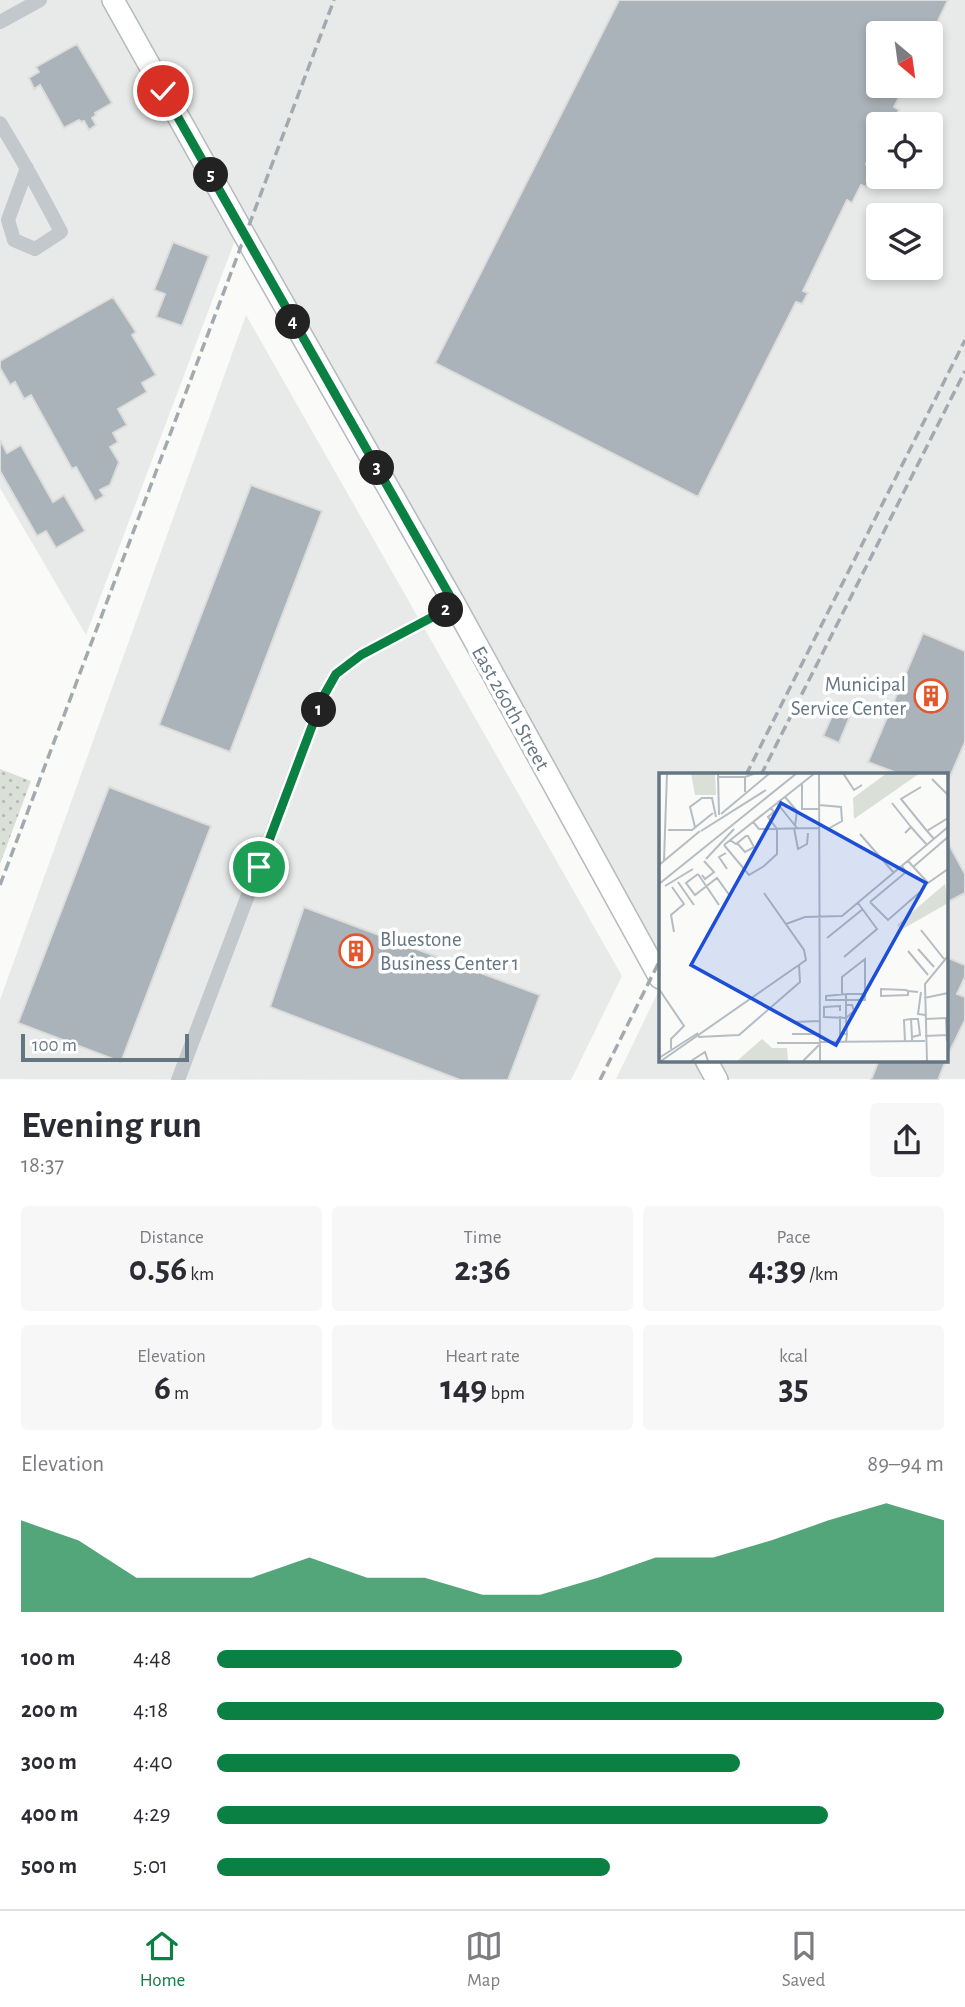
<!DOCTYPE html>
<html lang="en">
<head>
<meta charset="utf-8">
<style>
	:root { --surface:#fff; --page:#f7f7f7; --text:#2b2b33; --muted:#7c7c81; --line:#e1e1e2; --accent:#0b8043 }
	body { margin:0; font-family:"Alegreya Sans",sans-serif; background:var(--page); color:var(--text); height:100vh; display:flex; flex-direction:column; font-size:26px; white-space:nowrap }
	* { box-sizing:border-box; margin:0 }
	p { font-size:23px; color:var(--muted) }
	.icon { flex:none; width:38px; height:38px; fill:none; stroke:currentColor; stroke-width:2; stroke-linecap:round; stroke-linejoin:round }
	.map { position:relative; height:1080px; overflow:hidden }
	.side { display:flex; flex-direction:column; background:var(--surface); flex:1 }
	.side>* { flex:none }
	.needle { width:46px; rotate:151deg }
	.buttons { position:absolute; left:866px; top:21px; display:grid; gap:14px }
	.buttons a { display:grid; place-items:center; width:77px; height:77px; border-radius:7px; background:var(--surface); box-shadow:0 4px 10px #0003; font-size:35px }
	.scale { position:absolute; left:21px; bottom:18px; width:168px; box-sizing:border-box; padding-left:7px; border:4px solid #657683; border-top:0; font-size:19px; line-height:24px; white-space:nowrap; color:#657683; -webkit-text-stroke:5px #fff; paint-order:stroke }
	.pin { position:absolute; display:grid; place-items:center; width:60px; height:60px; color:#fff; margin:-30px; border:4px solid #fff; border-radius:50%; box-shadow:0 2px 7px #0007 }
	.km { position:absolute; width:35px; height:35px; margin:-18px; border-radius:50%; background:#222; color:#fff; font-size:19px; line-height:35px; text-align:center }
	.round { display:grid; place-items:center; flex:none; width:74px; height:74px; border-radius:7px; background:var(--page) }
	.summary { display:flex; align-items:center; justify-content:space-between; height:119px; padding:0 21px }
	h1 { font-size:38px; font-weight:600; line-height:52px }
	.stats { display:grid; grid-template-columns:repeat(3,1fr); gap:10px; height:119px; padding:7px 21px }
	.stats div { display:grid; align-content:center; border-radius:7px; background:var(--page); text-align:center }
	.stats b { font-size:35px; font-weight:600 }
	.stats small { font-size:19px; font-weight:400 }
	.stats p { font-size:19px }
	.chart { height:196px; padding:14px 21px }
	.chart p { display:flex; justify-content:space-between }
	.chart svg { width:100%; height:126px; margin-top:7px; fill:var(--accent); opacity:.7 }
	ul { padding:0 21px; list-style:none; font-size:23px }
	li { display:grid; grid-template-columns:112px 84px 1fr; align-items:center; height:52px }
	li i { height:18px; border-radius:9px; background:var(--accent) }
	.dock { display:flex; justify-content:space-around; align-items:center; height:98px; border-top:2px solid var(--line); background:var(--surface); font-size:19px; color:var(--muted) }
	.dock a { display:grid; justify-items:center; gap:4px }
	.dock .active { color:var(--accent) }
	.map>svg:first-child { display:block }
	.built { fill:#e8e9e9; fill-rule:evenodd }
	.grass { fill:url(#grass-dots) }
	.building { fill:#aab3b9; stroke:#dcdcda; stroke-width:2 }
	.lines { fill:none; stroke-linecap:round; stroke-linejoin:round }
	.primary-casing { stroke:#b5babe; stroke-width:24 }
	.minor { stroke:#c3c8cc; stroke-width:14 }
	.primary { stroke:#fff; stroke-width:21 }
	.rail { stroke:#a2aab0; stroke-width:3.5; stroke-dasharray:10 5; stroke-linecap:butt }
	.route-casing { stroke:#fff; stroke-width:14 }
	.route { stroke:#0b8043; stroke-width:9 }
	.labels { text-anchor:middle; stroke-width:7; stroke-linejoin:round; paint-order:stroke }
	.poi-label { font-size:21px; fill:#657683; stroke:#fff; text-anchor:end }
	.street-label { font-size:21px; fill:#657683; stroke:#fff }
	.inset-road { fill:none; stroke:#b5bdc2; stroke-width:2 }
	.view { fill:#1d4ed8; fill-opacity:0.15; stroke:#1d4ed8; stroke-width:3.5 }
	.inset-edge { fill:none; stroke:#657683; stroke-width:3.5 }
</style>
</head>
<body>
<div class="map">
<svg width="965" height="1080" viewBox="0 0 965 1080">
	<defs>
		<pattern id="grass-dots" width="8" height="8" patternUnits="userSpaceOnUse" patternTransform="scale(1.75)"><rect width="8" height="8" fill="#dadfd7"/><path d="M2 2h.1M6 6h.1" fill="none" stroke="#b4b9b4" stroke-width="1.8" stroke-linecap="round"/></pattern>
	</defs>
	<rect width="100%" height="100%" fill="#fafaf8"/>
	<path class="built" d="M0,0H965V1079H616L660,988V1060H946V775H660V978L240,227L86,635L0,488ZM878,33H931V86H878ZM878,124H931V177H878ZM878,215H931V268H878Z
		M246,315L622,976L571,1080L0,1079V1000Z"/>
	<path class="grass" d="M0,769L31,781L0,864Z"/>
	<path class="building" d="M619,0H948L936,25L941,27L935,38L931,36V33H878V86H905L894,107L899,110L894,120L889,118L886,124H878V139L866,164L875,169L866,187L861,185L852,203L847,200L803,291L808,293L802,304L796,302L698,497L435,363Z
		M77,44L112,103L95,113L96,115L92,118L96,125L89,130L84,121L81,122L79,120L64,128L40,85L34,89L29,78L39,72L36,67Z
		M173,242L209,256L182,326L156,317L165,294L154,290Z
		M113,297L136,332L132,335L156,375L142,383L147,392L118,409L127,425L113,433L118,442L110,447L119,462L110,485L100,490L104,496L95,501L76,467L72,469L31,395L24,399L15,382L10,385L0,368V361Z
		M0,440L7,453L21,445L53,502L64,495L85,531L56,548L46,531L37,536L0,471Z
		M251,485L322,511L230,752L159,725Z
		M923,633L965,651V742L949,779L946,778V775H902L868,762Z
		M836,707L851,714L839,743L823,736Z
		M109,787L211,826L121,1062L18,1023Z
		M946,839L965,874V893L946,903Z
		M304,907L540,995L508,1080H460L270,1007Z
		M946,957L965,965V977L957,994L965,997V1020L946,1059Z
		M879,1060H946L938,1080H871Z"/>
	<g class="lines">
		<defs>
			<path id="primary" d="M113,0L250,245L455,605L660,978
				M706,1060L717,1080"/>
		</defs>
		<use href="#primary" class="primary-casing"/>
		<path class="minor" d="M0,22L40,0
			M0,123C22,159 42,195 61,232L35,249L14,240L8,220L27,168
			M178,1080L323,697L336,674L361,655L455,605"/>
		<use href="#primary" class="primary"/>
		<path class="rail" d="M746,775L965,340
			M761,775L965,371
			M0,885L334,0
			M600,1080L660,960"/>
	</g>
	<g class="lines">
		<defs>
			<path id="route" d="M163,91L455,605L361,655L336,674L323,697L259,867"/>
		</defs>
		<use href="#route" class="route-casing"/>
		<use href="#route" class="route"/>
	</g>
	<defs>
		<symbol id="building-ring" viewBox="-11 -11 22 22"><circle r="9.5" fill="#fff" stroke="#e4572e" stroke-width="1.5"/><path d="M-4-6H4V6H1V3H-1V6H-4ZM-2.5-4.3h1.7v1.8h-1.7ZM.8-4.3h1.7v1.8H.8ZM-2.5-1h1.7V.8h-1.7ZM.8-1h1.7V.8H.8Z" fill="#e4572e"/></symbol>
	</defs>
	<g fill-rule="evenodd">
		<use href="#building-ring" x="912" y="677" width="38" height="38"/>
		<use href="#building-ring" x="337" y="932" width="38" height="38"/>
	</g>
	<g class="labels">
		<g class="poi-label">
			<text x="906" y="691">Municipal<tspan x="906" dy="24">Service Center</tspan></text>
			<text x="380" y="946" text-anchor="start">Bluestone<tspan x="380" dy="24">Business Center 1</tspan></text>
		</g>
		<g class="street-label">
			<text transform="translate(511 708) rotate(61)" y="7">East 260th Street</text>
		</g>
	</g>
	<g transform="translate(659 773)">
		<rect width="289" height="289" fill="#fafaf8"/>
		<path d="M228,0H261L195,46L194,25ZM286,111L289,130L242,157L238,152ZM103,266L113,275H128L129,288H78Z" fill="#dadfd7"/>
		<path d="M32,0H56L57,22H36Z" fill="#dadfd7"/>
		<path class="inset-road" d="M59,0L60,42M160,0L161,288M184,0L195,17L203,12M59,4H86M273,6L289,22M143,10V36H160M262,14L242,26L268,58M86,19V4L97,0M126,24L138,38L136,53M118,30L138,55M233,30L252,54M160,32L182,34L183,48L169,56M62,41L111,0M94,49L100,56L160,55M36,54L31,34L43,25H53L57,44M135,55L139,76L148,71L149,60M9,57H33L54,40M42,58L107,17M246,60L252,54L268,72M201,61L235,100M275,66L268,58L289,45M71,67L77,71L87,63H89L95,74L86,79L78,70M65,72L156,0M65,72L90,102L105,93L118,81V56L109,44L115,39L112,35M67,80L60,84L68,96M47,86L75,56M5,88L8,0M249,88L269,110L289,96M0,92L41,58M254,94L289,64M39,101L27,110L36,122L58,105L71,123M39,101L60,132M43,102L46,106L55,99L45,88M19,109L35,132M0,111L138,0M6,113L34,96M13,114L25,131L12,142L15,159M211,129L229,147L261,119M211,129L247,99L243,93M127,151L146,144L183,143L289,54M262,157L285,186M168,165L204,136M259,176L275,194M249,178L269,202M185,184L218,156L199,130M0,216L25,253L12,266V276M249,218V222L222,223V216L247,217L249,218L259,219M262,219L259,241L266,242M183,221V204L206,186V221M187,221H206V227H167V223L187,221V232M265,225L289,220M181,238V233L165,234V244L187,245L195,238L193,232H187V246L188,261L187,269M181,243V261H188M266,246L287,245L288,268M135,249L160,248M133,261H160M266,263L288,262M39,264L80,262L141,209L140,192M253,264L261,262L259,246H252L253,264V269M160,269L266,268M246,269L245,247L252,246M118,270H160M0,285L39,260M2,288L147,187L145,177L105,120M32,288L46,279L49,288M144,288L160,272M268,288L266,211L289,183"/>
		<path class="view" d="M122,30L267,110L177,272L32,192Z"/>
		<rect width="289" height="289" class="inset-edge"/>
	</g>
</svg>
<div class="buttons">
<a><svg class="needle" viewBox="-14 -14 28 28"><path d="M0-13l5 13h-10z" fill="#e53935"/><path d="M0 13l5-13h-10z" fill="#7c7c81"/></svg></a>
<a><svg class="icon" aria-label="locate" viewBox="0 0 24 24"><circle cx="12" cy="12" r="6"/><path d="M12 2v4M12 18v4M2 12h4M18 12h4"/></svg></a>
<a><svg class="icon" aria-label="layers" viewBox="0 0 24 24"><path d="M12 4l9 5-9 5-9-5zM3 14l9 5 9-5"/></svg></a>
</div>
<div class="scale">100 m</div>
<div class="pin" style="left:259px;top:867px;background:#1e9e55"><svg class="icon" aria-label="arrive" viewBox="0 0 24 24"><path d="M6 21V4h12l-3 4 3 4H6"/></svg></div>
<div class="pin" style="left:163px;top:91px;background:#d93025"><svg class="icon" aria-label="check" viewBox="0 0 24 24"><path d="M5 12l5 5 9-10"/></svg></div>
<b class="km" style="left:319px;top:710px">1</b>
<b class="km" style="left:446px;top:610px">2</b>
<b class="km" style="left:377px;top:468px">3</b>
<b class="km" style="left:293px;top:322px">4</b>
<b class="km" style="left:211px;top:175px">5</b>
</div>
<section class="side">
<div class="summary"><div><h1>Evening run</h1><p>18:37</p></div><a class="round"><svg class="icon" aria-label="share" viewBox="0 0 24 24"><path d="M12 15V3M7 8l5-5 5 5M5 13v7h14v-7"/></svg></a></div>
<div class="stats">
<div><p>Distance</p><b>0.56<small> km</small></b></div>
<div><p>Time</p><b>2:36</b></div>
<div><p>Pace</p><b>4:39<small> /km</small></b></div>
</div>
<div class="stats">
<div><p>Elevation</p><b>6<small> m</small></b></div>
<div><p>Heart rate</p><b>149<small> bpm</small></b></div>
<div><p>kcal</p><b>35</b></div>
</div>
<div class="chart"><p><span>Elevation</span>89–94 m</p>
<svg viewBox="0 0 160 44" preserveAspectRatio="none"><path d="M0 44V12L10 19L20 32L30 32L40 32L50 25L60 32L70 32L80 38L90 38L100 32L110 25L120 25L130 19L140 12L150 6L160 12V44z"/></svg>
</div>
<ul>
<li><b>100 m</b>4:48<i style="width:64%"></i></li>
<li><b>200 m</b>4:18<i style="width:100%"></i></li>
<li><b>300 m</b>4:40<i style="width:72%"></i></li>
<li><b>400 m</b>4:29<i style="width:84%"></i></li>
<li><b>500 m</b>5:01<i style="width:54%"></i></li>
</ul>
</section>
<nav class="dock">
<a class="active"><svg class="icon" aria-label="home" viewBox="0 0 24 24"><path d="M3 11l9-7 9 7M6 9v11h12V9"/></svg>Home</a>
<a><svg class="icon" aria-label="map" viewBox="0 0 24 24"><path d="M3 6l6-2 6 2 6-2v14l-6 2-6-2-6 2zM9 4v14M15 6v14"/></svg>Map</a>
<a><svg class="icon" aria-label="saved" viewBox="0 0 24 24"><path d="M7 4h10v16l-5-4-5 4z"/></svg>Saved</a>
</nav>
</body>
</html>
